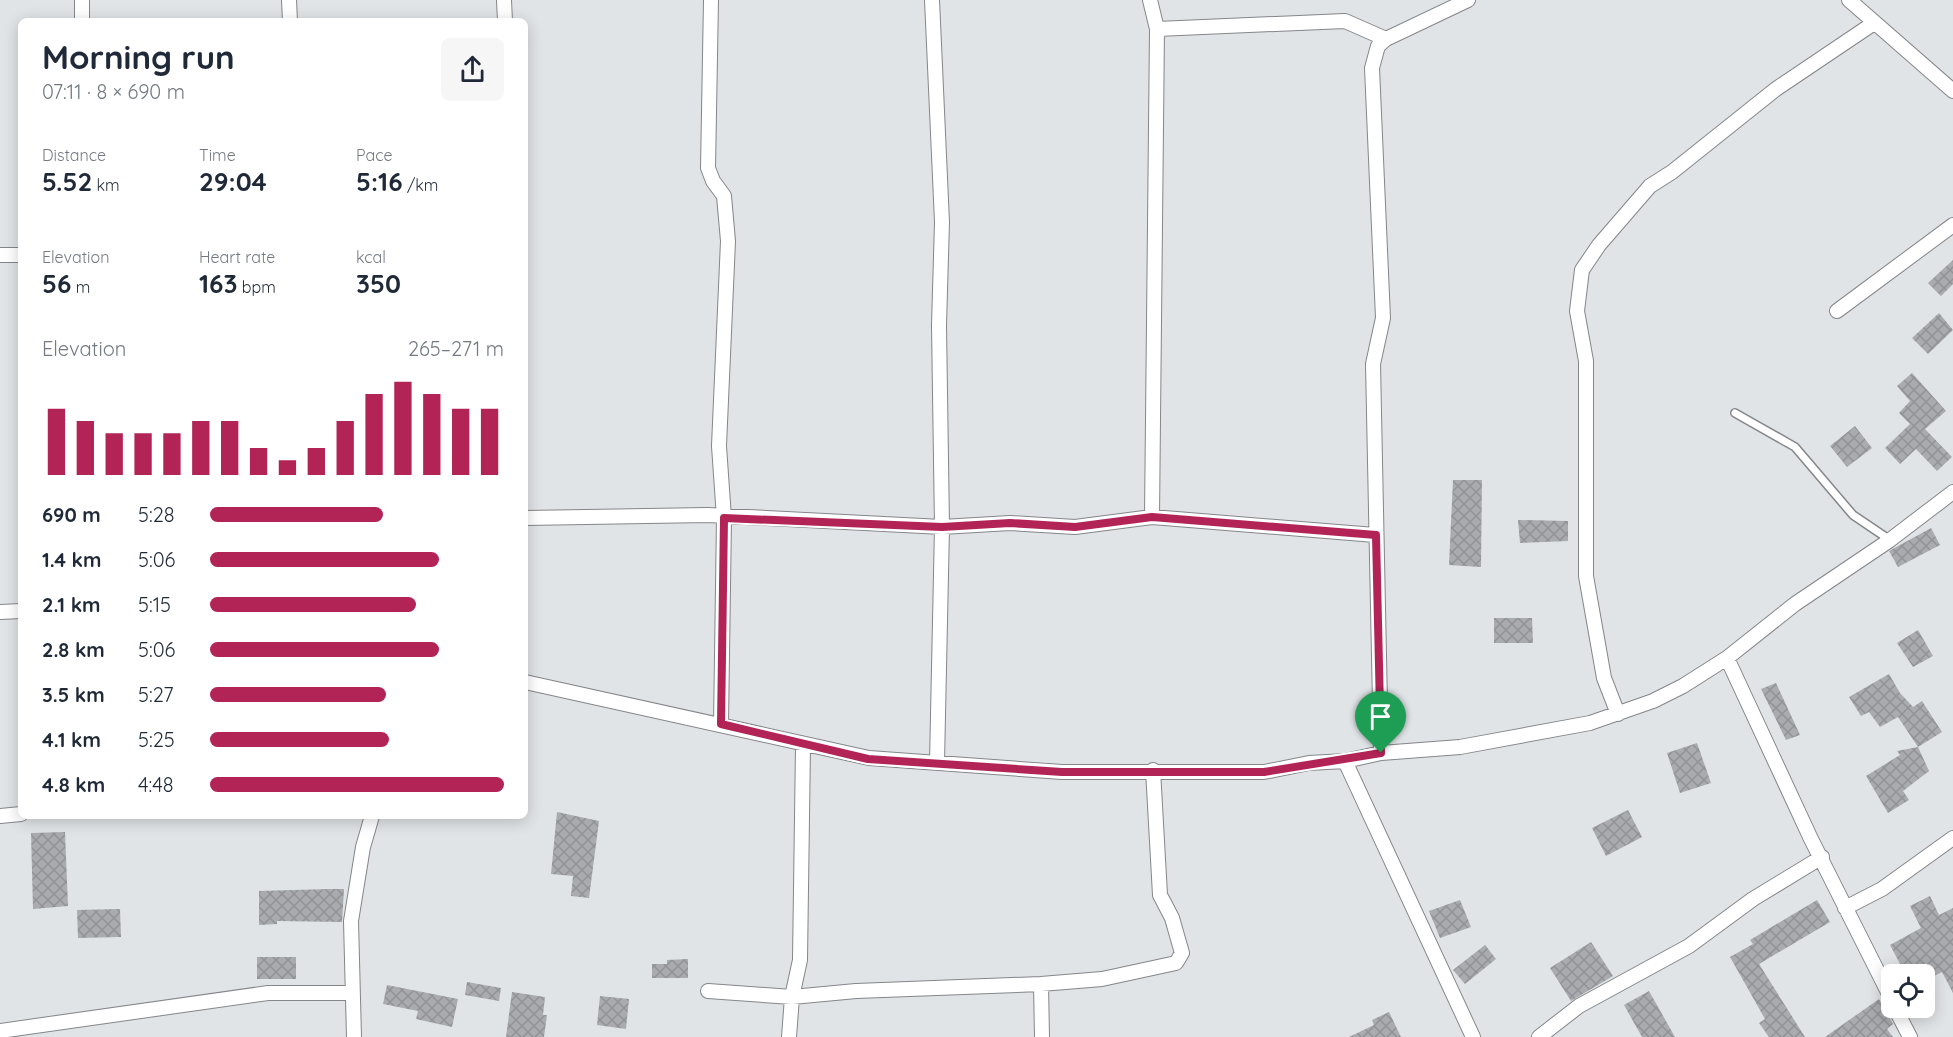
<!DOCTYPE html>
<html lang="en">
<head>
<meta charset="utf-8">
<style>
	:root { --surface:#fff; --page:#f6f6f7; --text:#1f2937; --muted:#747a83; --accent:#b32456 }
	body { margin:0; font-family:Quicksand,sans-serif; background:var(--page); color:var(--text); height:100vh; display:flex; flex-direction:column; font-size:22px; white-space:nowrap }
	* { box-sizing:border-box; margin:0 }
	p { font-size:20px; color:var(--muted) }
	.icon { flex:none; width:33px; height:33px; fill:none; stroke:currentColor; stroke-width:2; stroke-linecap:round; stroke-linejoin:round }
	.map { position:relative; flex:1; overflow:hidden }
	.panel { position:absolute; left:18px; top:18px; width:510px; height:801px; display:flex; flex-direction:column; background:var(--surface); border-radius:9px; box-shadow:0 3px 15px #0003 }
	.panel>* { flex:none }
	.buttons { position:absolute; left:1881px; top:964px; display:grid; gap:12px }
	.buttons a { display:grid; place-items:center; width:54px; height:54px; border-radius:9px; background:var(--surface); box-shadow:0 3px 15px #0003; font-size:30px }
	.pin { position:absolute; display:grid; place-items:center; width:51px; height:51px; color:#fff; margin:-62px -26px; border-radius:50% 50% 50% 0; rotate:-45deg; box-shadow:0 0 6px #0007 }
	.pin .icon { rotate:45deg }
	.round { display:grid; place-items:center; flex:none; width:63px; height:63px; border-radius:9px; background:var(--page) }
	.overview { display:flex; align-items:center; justify-content:space-between; height:102px; padding:0 24px }
	h1 { font-size:33px; font-weight:800; line-height:45px }
	.stats { display:grid; grid-template-columns:repeat(3,1fr); gap:9px; height:102px; padding:6px 24px }
	.stats div { display:grid; align-content:center }
	.stats b { font-size:26px; font-weight:800 }
	.stats small { font-size:16px; font-weight:400 }
	.stats p { font-size:16px }
	.chart { height:168px; padding:12px 24px }
	.chart p { display:flex; justify-content:space-between }
	.chart svg { width:100%; height:108px; margin-top:6px; stroke:var(--accent); stroke-width:6 }
	ul { padding:0 24px; list-style:none; font-size:20px }
	li { display:grid; grid-template-columns:96px 72px 1fr; align-items:center; height:45px }
	li i { height:15px; border-radius:8px; background:var(--accent) }
	.map>svg:first-child { display:block }
	.building { fill:url(#building-cross-hatch) }
	.lines { fill:none; stroke-linecap:round; stroke-linejoin:round }
	.service-casing { stroke:#84868a; stroke-width:10 }
	.minor-casing { stroke:#84868a; stroke-width:16 }
	.service { stroke:#fff; stroke-width:7 }
	.minor { stroke:#fff; stroke-width:14 }
	.route-casing { stroke:#fff; stroke-width:12 }
	.route { stroke:#b32456; stroke-width:8 }
</style>
</head>
<body>
<div class="map">
<svg width="1953" height="1037" viewBox="0 0 1953 1037">
	<defs>
		<pattern id="building-cross-hatch" width="8" height="8" patternUnits="userSpaceOnUse" patternTransform="scale(1.5)"><rect width="8" height="8" fill="#a9abae"/><path d="M0 0l8 8M0 8l8-8" fill="none" stroke="#919295"/></pattern>
	</defs>
	<rect width="100%" height="100%" fill="#e1e4e7"/>
	<path class="building" d="M1953,260V284L1941,296L1928,283Z
		M1939,313L1953,330L1928,354L1912,338Z
		M1912,373L1946,411L1925,429L1952,457L1937,471L1916,449L1900,464L1885,448L1910,424L1899,413L1910,401L1897,386Z
		M1855,426L1872,448L1847,467L1830,446Z
		M1453,480H1482L1481,567L1449,565Z
		M1518,520L1568,521V541L1520,543Z
		M1931,528L1940,545L1898,567L1889,551Z
		M1494,618H1532L1533,643H1494Z
		M1918,630L1933,656L1913,667L1897,643Z
		M1889,674L1900,693L1913,707L1922,701L1942,732L1918,747L1898,717L1880,727L1869,712L1861,716L1849,697Z
		M1776,683L1800,735L1786,740L1761,689Z
		M1697,743L1711,783L1680,793L1667,753Z
		M1918,747L1929,771L1903,791L1909,800L1888,813L1866,776L1900,755L1897,751Z
		M1628,810L1642,837L1606,856L1592,828Z
		M557,812L599,821L589,898L571,896L573,876L551,874Z
		M65,832L68,906L33,909L31,833Z
		M329,889H344L342,922L277,921V924L259,925V891Z
		M1930,896L1939,915L1953,908V993L1942,972L1924,981V975H1906L1890,945L1921,928L1910,906Z
		M1460,900L1471,927L1440,938L1429,911Z
		M1817,900L1830,922L1759,964L1805,1037H1769L1759,1023L1765,1019L1730,957L1753,944L1750,940Z
		M120,909L121,937L78,938L77,910Z
		M1591,942L1613,976L1571,1001L1550,968Z
		M1485,945L1496,959L1465,984L1453,970Z
		M257,957H296V979H257Z
		M688,959V978H652V964H667V960Z
		M467,982L501,988L499,1001L465,995Z
		M387,985L458,999L452,1027L416,1019L418,1011L383,1004Z
		M1649,991L1675,1037H1642L1624,1005Z
		M512,992L545,997L543,1015H547L544,1037H506Z
		M600,996L629,999L626,1029L597,1025Z
		M1879,999L1893,1024L1887,1029L1893,1037H1825Z
		M1389,1012L1401,1037H1349L1374,1025L1372,1020Z"/>
	<g class="lines">
		<defs>
			<path id="service" d="M1735,413L1795,447L1853,515L1890,540"/>
			<path id="minor" d="M82,0V21
				M289,0L290,21
				M504,0L505,21
				M711,0L708,168L713,181L724,196L728,241L719,446L724,518L721,724
				M932,0L942,222L939,325L942,527L937,762
				M1150,0L1157,29L1152,517
				M1849,0L1953,91
				M1157,29L1345,21L1386,39
				M0,255H21
				M1837,311L1953,225
				M525,518L708,515L942,527L1010,523L1075,527L1152,517L1375,535
				M0,612L21,611
				M1727,658L1811,839L1892,1000
				M525,682L869,758L1062,772H1264L1309,763L1345,761L1381,753L1460,747L1590,723L1653,701L1683,686L1727,658L1795,604L1890,540L1953,492
				M1618,714L1604,678L1586,576V361L1577,311L1582,270L1599,245L1650,186L1672,172L1776,89L1874,23
				M1381,753L1373,364L1383,318L1372,68L1378,46L1386,39L1468,0
				M1345,761L1473,1037
				M0,816L21,814
				M1845,908L1882,889L1953,838
				M1041,984L1042,1037
				M708,991L792,997L856,991L1041,984L1102,979L1176,963L1182,953L1172,918L1160,895L1153,770
				M1895,1008L1910,1037
				M0,1031L268,993H351
				M354,1037L351,921L363,847L372,816
				M789,1037L792,997L800,960L803,746
				M1539,1037L1579,1006L1689,946L1753,899L1822,857"/>
		</defs>
		<use href="#service" class="service-casing"/>
		<use href="#minor" class="minor-casing"/>
		<use href="#service" class="service"/>
		<use href="#minor" class="minor"/>
	</g>
	<g class="lines">
		<defs>
			<path id="route" d="M1152,517L1376,535L1381,753L1264,772H1062L868,759L721,724L724,518L942,527L1010,523L1075,527Z"/>
		</defs>
		<use href="#route" class="route-casing"/>
		<use href="#route" class="route"/>
	</g>
</svg>
<div class="buttons">
<a><svg class="icon" aria-label="locate" viewBox="0 0 24 24"><circle cx="12" cy="12" r="6"/><path d="M12 2v4M12 18v4M2 12h4M18 12h4"/></svg></a>
</div>
<div class="pin" style="left:1381px;top:753px;background:#1e9e55"><svg class="icon" aria-label="arrive" viewBox="0 0 24 24"><path d="M6 21V4h12l-3 4 3 4H6"/></svg></div>
<section class="panel">
<div class="overview"><div><h1>Morning run</h1><p>07:11 · 8 × 690 m</p></div><a class="round"><svg class="icon" aria-label="share" viewBox="0 0 24 24"><path d="M12 15V3M7 8l5-5 5 5M5 13v7h14v-7"/></svg></a></div>
<div class="stats">
<div><p>Distance</p><b>5.52<small> km</small></b></div>
<div><p>Time</p><b>29:04</b></div>
<div><p>Pace</p><b>5:16<small> /km</small></b></div>
</div>
<div class="stats">
<div><p>Elevation</p><b>56<small> m</small></b></div>
<div><p>Heart rate</p><b>163<small> bpm</small></b></div>
<div><p>kcal</p><b>350</b></div>
</div>
<div class="chart"><p><span>Elevation</span>265–271 m</p>
<svg viewBox="0 0 160 44" preserveAspectRatio="none"><path d="M5 44V17M15 44V22M25 44V27M35 44V27M45 44V27M55 44V22M65 44V22M75 44V33M85 44V38M95 44V33M105 44V22M115 44V11M125 44V6M135 44V11M145 44V17M155 44V17"/></svg>
</div>
<ul>
<li><b>690 m</b>5:28<i style="width:59%"></i></li>
<li><b>1.4 km</b>5:06<i style="width:78%"></i></li>
<li><b>2.1 km</b>5:15<i style="width:70%"></i></li>
<li><b>2.8 km</b>5:06<i style="width:78%"></i></li>
<li><b>3.5 km</b>5:27<i style="width:60%"></i></li>
<li><b>4.1 km</b>5:25<i style="width:61%"></i></li>
<li><b>4.8 km</b>4:48<i style="width:100%"></i></li>
</ul>
</section>
</div>
</body>
</html>
